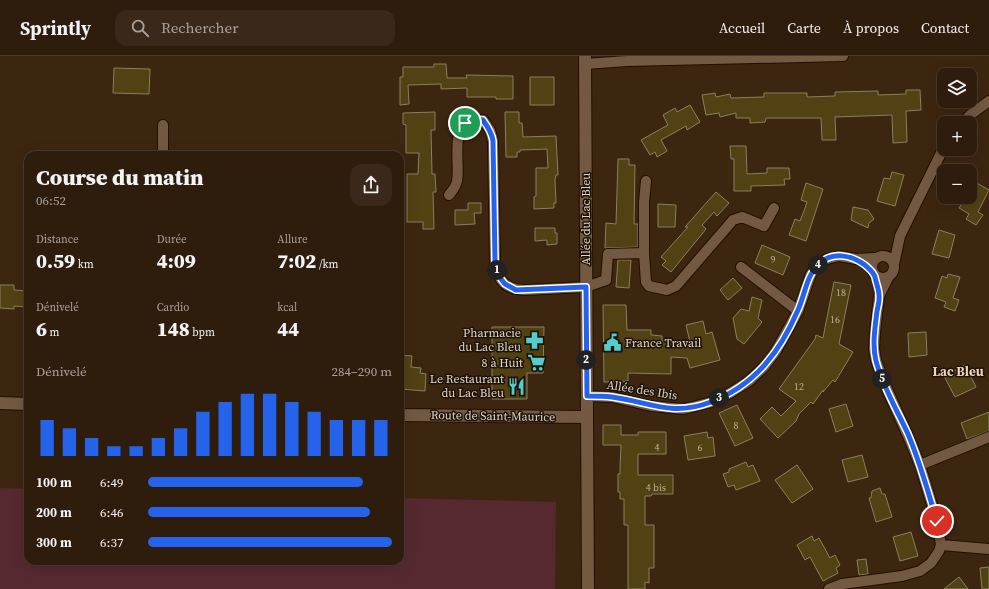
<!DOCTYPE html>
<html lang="fr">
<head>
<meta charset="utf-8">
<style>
	:root { --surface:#2e1c0c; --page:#3a291a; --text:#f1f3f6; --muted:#a7a19d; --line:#493a2d; --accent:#2563eb }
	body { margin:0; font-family:"Source Serif 4",serif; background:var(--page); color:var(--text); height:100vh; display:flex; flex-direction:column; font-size:15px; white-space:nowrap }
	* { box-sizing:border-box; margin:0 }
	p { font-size:13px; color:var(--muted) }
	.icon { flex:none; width:22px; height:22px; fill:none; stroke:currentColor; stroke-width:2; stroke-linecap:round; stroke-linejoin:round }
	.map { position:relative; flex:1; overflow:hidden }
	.side { position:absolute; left:24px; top:95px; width:380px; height:414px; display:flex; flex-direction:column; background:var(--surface); border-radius:12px; box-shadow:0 4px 16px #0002,0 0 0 1px var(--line) }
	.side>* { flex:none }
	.buttons { position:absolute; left:937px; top:12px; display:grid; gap:8px }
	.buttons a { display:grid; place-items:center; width:40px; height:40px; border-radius:8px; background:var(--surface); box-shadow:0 4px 16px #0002,0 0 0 1px var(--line); font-size:20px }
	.pin { position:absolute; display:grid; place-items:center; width:34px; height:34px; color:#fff; margin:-17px; border:2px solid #fff; border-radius:50%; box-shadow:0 1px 4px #0007 }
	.km { position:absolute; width:20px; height:20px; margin:-10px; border-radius:50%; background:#222; color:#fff; font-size:11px; line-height:20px; text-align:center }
	.round { display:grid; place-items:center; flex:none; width:42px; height:42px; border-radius:12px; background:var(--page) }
	.headline { display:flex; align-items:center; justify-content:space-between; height:68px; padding:0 12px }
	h1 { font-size:22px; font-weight:800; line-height:30px }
	.metrics { display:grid; grid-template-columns:repeat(3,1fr); gap:6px; height:68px; padding:4px 12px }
	.metrics div { display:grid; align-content:center }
	.metrics b { font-size:20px; font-weight:800 }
	.metrics small { font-size:11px; font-weight:400 }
	.metrics p { font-size:11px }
	.chart { height:112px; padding:8px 12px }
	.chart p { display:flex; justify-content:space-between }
	.chart svg { width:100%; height:72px; margin-top:4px; stroke:var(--accent); stroke-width:6 }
	ul { padding:0 12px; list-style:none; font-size:13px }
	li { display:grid; grid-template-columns:64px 48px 1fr; align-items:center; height:30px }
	li i { height:10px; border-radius:5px; background:var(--accent) }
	header { display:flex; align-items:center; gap:24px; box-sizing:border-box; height:56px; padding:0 20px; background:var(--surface); border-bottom:1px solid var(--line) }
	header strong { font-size:19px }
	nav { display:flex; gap:22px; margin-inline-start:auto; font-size:14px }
	.search { width:280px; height:36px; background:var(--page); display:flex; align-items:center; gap:10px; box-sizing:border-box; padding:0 14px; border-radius:12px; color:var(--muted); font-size:15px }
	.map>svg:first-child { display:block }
	.green { fill:#562930 }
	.building { fill:#514113; stroke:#8b7f5e }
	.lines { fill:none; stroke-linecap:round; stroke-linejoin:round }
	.minor-casing { stroke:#230e00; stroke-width:12 }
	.tertiary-casing { stroke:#230e00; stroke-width:14 }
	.minor { stroke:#735942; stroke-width:10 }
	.tertiary { stroke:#735942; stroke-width:12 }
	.route-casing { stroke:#fff; stroke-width:8 }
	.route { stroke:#2563eb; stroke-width:5 }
	.labels { text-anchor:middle; stroke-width:3; stroke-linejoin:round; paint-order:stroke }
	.number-label { font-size:10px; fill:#beae99 }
	.street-label { font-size:12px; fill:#e2d3c6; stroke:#1c1208 }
	.poi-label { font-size:12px; fill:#e2d3c6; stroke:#1c1208; text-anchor:end }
	.neighbourhood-label { font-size:13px; font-weight:bold; fill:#f2d3b9; stroke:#1c1208 }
</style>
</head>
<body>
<header>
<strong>Sprintly</strong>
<div class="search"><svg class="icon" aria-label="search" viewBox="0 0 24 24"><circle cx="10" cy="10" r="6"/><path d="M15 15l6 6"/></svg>Rechercher</div>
<nav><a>Accueil</a><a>Carte</a><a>À propos</a><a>Contact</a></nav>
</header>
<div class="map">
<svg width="989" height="533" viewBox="0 0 989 533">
	<rect width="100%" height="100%" fill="#3d2610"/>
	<path class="green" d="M0,432L28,433V505H400V442L556,446L555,533H0Z"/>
	<path class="building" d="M434,8H446L447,22H467L466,19L513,20V43H496V41H467V32L441,33V28L408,29L409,48L400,49V21H403V11H434Z
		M114,12L150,13L149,38L113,37Z
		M530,21H554V49H530Z
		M906,34H920L921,54L906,55L907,86L893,87L892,59L835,61L836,84H822L821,62H766L765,66L750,67V62H736V57L720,61L719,57L706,59L702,39L715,37L716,41L730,38L731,42L764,41V37H807V41L835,40V36L878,35V39L906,38Z
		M690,49L700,66L687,74L686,70L661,84L667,95L657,101L655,96L650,99L641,84L668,69L663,59L675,52L677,56Z
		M435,56V74H431L432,118H435L436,136H433L434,173H423V166H407V118H418L419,97H406V69L403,68V57Z
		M505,56H519V67H522L523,81L556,80L558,119H556L555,124L556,147H554V152L534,153V141L536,140V112H548L547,93L520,94V96H517V101H506Z
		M730,90H746L747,118L767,117V112H789L790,123H784L785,129L751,130V135H734V103H731Z
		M618,103H629V109H635L634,168H638V191L605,192L606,167L616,168Z
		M892,116L904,119L895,150L877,145L884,122L890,123Z
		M975,126L989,134L978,156L983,159L976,169L966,163L969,158L959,152L966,141H970V134Z
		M806,127L823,133L806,185L789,179L795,163L800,165L804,155L807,146L801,144Z
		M716,136L729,147L717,160L714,156L702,169L706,173L671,216L662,209L666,205L661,201L688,171H685Z
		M468,147H481V157H474L475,168L455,169V154H468Z
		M658,148L676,149L675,171H658Z
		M853,151L868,154L874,163L869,167L868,172L851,164Z
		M535,172H555V177H557V188L547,189V184L535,185Z
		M939,174L955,179L949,202L932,198Z
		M762,189L790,201L783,219L755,207Z
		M618,204H631L629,232L616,231Z
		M948,218L960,221L953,242L959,244L955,255L944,251L946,246L935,242L942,220L947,222Z
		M733,222L742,232L728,244L720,234Z
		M834,226L851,229L839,288L853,296L835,326L833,324L823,336V334L813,348L811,346L799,358L796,365L778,382L760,363L772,351L781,360L796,345L779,333L815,283L816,279L823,282Z
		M0,229H14V234L28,235V251L14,250V253L0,252Z
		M752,241L762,244L758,262L762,266L744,288L737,283L733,262L741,253L749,255Z
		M603,249H626L627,274H651V279L662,280V285L690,286L686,269L703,265L706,278L712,276L720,304L690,312L687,302L671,301V318L628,317V325L604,326Z
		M492,271H544L543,317H527V343H492Z
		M926,276L927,299L909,301L908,277Z
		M400,299L412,300L411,311L421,312L420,317L426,318L425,335L400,333Z
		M965,309L976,331L955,341L944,320Z
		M846,348L853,370L836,376L829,353Z
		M737,349L753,382L735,390L719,357Z
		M989,356V375L967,383L961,367Z
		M603,369H621V379H638V376H666V398H638V419H673V438H652L651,440H645V469H654V512H649V527L645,526V533H628V469H624V443H620V436H618V418H620V412L621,389H603Z
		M707,376L708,382L713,381L715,400L688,404L684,380Z
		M862,399L868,421L848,426L842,404Z
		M746,406L748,411L753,409L760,425L736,434L734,429L728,431L723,418L729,416V413Z
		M797,409L813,433L792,447L775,424Z
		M880,432L882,438H885L892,461L876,466L869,442H871L872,435Z
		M911,476L918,500L900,505L893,481Z
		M812,480L814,485L819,482L830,502L835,499L840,509L836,512L838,517L823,525L810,501L805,504L797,489Z
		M866,503L868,518L859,519L857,504Z
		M989,511V533H982L980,512Z
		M959,521L968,533H944Z"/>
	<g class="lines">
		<defs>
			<path id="minor" d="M585,8L627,5L843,0
				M963,67L970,59L989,45
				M163,99V69
				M646,125L644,146V197L646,226L649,230L667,234L676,230L733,164L742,161L764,170L774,152
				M449,139C452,135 456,131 457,125C461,105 446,58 483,64L490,74L493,85L495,206C498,225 505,233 525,234L586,231L606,224L608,198L644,197
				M872 211a11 11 0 1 1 22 0a11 11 0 1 1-22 0Z
				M894,208L900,180L944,91
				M741,211L798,255
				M587,340L612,341L651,350L684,353L712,346L730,337L749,325L764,311L776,295L798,255L811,218L820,207L827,203L839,200L856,203L875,202
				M920,409L989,381
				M941,489L989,493
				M829,533L842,528L902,520L920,515L931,507L939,495L941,489L937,465L920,409L908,380L883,324L876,304L874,293L875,277L879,240L889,220"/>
			<path id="tertiary" d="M585,0L588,533
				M0,347L28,348
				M400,359L587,361"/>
		</defs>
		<use href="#minor" class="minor-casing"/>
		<use href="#tertiary" class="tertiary-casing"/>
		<use href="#minor" class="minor"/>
		<use href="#tertiary" class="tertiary"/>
	</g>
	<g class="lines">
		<defs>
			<path id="route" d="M465,67C471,63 476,63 483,64C488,71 492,77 493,85L495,206L501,223L505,228L516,234L586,231L587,340C595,340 604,340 612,341C650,346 671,361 711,346C755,329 780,296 798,254C805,239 806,220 819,208C832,195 851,199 865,209C869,213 873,215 875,221C876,227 879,233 879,239C880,244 878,250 877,255C875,272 872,289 876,305C883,331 897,354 908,378C920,406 928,436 937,465"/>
		</defs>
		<use href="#route" class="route-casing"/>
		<use href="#route" class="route"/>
	</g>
	<defs>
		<symbol id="pharmacy-bare" viewBox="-9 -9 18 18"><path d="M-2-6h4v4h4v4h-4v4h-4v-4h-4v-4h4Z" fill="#53cdcb" stroke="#1c1208" stroke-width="2.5" paint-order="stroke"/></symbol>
		<symbol id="civic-bare" viewBox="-9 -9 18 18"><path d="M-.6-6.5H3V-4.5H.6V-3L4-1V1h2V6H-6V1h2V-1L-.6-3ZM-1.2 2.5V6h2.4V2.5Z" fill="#53cdcb" stroke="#1c1208" stroke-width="2.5" paint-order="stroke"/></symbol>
		<symbol id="supermarket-bare" viewBox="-9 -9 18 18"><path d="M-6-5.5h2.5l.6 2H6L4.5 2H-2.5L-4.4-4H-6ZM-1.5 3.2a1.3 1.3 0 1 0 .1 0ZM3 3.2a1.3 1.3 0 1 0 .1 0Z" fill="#53cdcb" stroke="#1c1208" stroke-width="2.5" paint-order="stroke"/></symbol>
		<symbol id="restaurant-bare" viewBox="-9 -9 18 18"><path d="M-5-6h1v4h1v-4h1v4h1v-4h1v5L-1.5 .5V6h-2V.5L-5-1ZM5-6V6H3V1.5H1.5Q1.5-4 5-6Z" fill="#53cdcb" stroke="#1c1208" stroke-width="2.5" paint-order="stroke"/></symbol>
	</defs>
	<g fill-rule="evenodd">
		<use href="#pharmacy-bare" x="522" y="272" width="25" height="25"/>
		<use href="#civic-bare" x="600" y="274" width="25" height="25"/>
		<use href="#supermarket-bare" x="524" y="294" width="25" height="25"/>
		<use href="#restaurant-bare" x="504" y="318" width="25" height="25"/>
	</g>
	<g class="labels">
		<g class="number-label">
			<text x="773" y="207">9</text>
			<text x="841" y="240">18</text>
			<text x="835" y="267">16</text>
			<text x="799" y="334">12</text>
			<text x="736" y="373">8</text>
			<text x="657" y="395">4</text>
			<text x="700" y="395">6</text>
			<text x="656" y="435">4 bis</text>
		</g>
		<g class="street-label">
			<text transform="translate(586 163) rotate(-90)" y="4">Allée du Lac Bleu</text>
			<text transform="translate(642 334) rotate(9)" y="4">Allée des Ibis</text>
			<text transform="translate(493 360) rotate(1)" y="4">Route de Saint-Maurice</text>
		</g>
		<g class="poi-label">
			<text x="521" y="281">Pharmacie<tspan x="521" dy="14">du Lac Bleu</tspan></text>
			<text x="625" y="291" text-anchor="start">France Travail</text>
			<text x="523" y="311">8 à Huit</text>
			<text x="504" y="327">Le Restaurant<tspan x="504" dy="14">du Lac Bleu</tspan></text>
		</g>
		<g class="neighbourhood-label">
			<text x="958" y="320">Lac Bleu</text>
		</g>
	</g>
</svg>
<div class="buttons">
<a><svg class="icon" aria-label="layers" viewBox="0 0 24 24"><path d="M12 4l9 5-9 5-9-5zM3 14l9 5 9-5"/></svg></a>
<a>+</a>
<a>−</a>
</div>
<div class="pin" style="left:465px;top:67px;background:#1e9e55"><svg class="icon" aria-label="arrive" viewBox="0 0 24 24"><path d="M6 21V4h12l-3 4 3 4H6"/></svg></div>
<div class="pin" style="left:937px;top:465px;background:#d93025"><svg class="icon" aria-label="check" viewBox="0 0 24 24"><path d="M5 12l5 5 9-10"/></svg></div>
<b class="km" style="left:497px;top:214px">1</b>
<b class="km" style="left:586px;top:304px">2</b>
<b class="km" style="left:719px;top:342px">3</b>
<b class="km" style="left:818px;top:209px">4</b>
<b class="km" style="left:882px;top:323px">5</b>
<section class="side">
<div class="headline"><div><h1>Course du matin</h1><p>06:52</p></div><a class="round"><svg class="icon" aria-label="share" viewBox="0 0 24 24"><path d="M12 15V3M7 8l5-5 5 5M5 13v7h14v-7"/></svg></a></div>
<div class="metrics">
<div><p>Distance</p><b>0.59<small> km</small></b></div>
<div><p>Durée</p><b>4:09</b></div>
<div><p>Allure</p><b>7:02<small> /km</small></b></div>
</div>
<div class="metrics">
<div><p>Dénivelé</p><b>6<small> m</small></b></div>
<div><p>Cardio</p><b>148<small> bpm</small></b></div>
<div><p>kcal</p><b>44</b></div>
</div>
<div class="chart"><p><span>Dénivelé</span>284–290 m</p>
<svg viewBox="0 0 160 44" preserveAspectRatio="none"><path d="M5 44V22M15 44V27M25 44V33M35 44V38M45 44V38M55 44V33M65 44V27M75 44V17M85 44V11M95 44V6M105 44V6M115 44V11M125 44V17M135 44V22M145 44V22M155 44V22"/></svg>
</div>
<ul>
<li><b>100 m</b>6:49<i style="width:88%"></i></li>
<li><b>200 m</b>6:46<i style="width:91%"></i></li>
<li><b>300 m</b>6:37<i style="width:100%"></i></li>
</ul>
</section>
</div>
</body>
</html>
